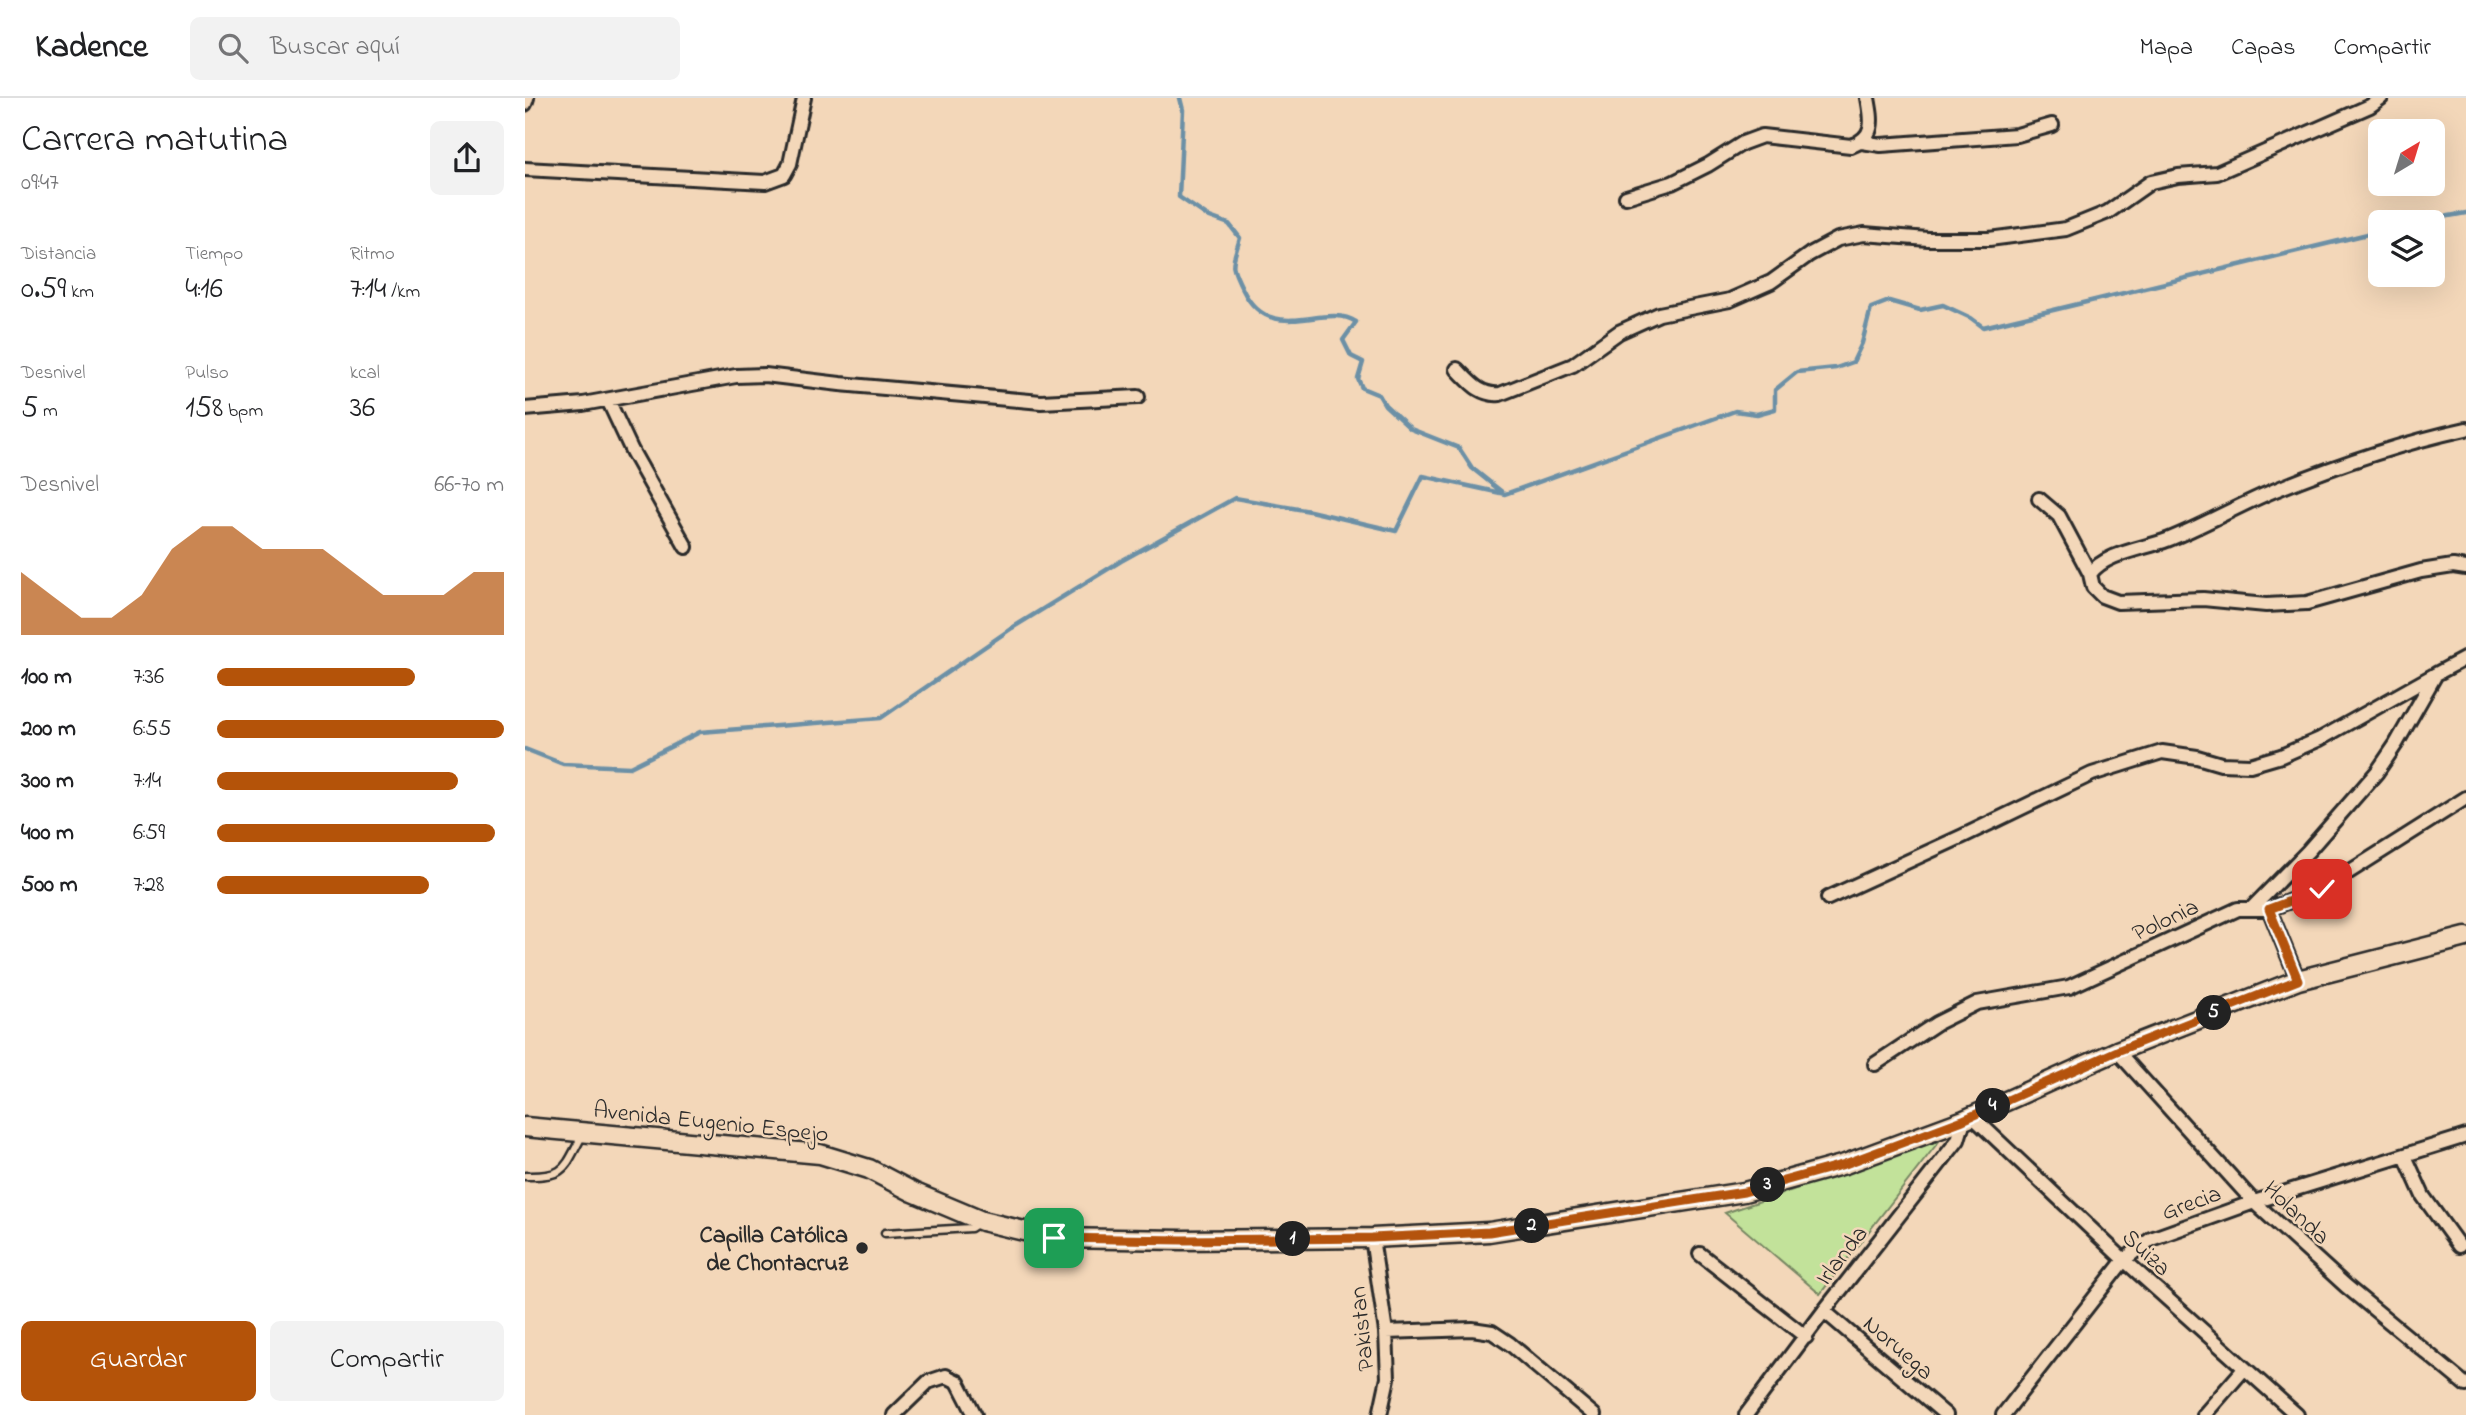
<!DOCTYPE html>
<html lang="es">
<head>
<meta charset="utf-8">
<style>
	:root { --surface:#fff; --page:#f2f2f2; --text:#202124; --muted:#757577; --line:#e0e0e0; --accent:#b45309 }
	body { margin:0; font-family:"Indie Flower",sans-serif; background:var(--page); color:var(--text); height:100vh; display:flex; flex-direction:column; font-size:26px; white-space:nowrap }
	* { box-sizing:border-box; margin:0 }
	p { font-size:23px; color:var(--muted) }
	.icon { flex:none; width:38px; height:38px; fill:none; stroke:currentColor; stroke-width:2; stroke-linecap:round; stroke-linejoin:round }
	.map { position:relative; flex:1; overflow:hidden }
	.panel { display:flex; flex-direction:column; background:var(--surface); width:525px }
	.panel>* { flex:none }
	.needle { width:46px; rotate:38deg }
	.controls { position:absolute; left:1843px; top:21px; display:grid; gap:14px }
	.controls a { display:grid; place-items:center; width:77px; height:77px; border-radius:10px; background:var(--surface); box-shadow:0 7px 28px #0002; font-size:35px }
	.pin { position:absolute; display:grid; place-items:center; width:60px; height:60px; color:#fff; margin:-30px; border-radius:14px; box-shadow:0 4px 10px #0006 }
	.km { position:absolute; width:35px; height:35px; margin:-18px; border-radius:50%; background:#222; color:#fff; font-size:19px; line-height:35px; text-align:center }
	.round { display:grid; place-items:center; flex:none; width:74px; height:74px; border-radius:10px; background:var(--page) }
	.overview { display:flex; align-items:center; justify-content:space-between; height:119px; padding:0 21px }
	h1 { font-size:38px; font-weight:600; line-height:52px }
	.stats { display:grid; grid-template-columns:repeat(3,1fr); gap:10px; height:119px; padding:7px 21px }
	.stats div { display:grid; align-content:center }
	.stats b { font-size:30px; font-weight:600 }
	.stats small { font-size:19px; font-weight:400 }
	.stats p { font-size:19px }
	.chart { height:196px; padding:14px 21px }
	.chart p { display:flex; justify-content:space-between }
	.chart svg { width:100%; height:126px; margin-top:7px; fill:var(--accent); opacity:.7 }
	.cta { display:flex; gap:14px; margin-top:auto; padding:14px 21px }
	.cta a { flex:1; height:80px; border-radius:10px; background:var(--accent); color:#fff; font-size:28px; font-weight:600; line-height:80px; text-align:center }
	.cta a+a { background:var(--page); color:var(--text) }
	ul { padding:0 21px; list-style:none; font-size:23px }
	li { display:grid; grid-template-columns:112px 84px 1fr; align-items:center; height:52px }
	li i { height:18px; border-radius:9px; background:var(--accent) }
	header { display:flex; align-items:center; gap:42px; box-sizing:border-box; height:98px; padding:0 35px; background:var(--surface); border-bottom:2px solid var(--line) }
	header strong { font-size:33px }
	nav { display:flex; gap:38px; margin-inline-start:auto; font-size:24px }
	.search { width:490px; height:63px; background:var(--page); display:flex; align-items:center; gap:18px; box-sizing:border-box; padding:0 24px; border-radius:10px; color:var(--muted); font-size:26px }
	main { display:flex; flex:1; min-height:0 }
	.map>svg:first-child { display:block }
	.green { fill:#c2e29a; stroke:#768662; stroke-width:2 }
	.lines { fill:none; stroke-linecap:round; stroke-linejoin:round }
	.stream { stroke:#6c90a6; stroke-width:4.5 }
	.service-casing { stroke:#2b2b2b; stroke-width:11 }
	.minor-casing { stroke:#2b2b2b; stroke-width:18 }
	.secondary-casing { stroke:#2b2b2b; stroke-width:23 }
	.service { stroke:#f3d7b9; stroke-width:6 }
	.minor { stroke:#f3d7b9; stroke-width:12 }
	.secondary { stroke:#f3d7b9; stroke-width:18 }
	.route-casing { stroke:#fff; stroke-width:14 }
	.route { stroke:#b45309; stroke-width:9 }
	.poi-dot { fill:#2b2b2b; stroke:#f3d7b9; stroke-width:2.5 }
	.labels { text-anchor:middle; stroke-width:5; stroke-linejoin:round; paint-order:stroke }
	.street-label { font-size:24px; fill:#2b2b2b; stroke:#f3d7b9 }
	.poi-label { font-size:24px; font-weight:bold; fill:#2b2b2b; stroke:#f3d7b9; text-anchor:end }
</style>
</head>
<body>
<header>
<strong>Kadence</strong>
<div class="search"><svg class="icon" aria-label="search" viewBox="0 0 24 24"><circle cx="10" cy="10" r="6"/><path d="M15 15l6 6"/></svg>Buscar aquí</div>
<nav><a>Mapa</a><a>Capas</a><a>Compartir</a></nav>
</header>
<main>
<section class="panel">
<div class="overview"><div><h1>Carrera matutina</h1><p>09:47</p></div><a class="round"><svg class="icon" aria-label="share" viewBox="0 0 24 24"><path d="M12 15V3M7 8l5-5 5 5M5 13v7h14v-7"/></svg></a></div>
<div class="stats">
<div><p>Distancia</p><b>0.59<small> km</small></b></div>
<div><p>Tiempo</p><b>4:16</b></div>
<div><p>Ritmo</p><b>7:14<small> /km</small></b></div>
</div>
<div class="stats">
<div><p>Desnivel</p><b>5<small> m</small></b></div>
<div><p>Pulso</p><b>158<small> bpm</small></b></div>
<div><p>kcal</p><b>36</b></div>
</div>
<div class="chart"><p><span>Desnivel</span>66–70 m</p>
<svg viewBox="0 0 160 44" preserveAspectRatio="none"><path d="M0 44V22L10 30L20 38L30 38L40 30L50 14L60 6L70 6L80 14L90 14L100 14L110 22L120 30L130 30L140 30L150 22L160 22V44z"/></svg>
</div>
<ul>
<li><b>100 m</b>7:36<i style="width:69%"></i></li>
<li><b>200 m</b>6:55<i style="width:100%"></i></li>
<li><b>300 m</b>7:14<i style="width:84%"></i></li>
<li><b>400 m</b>6:59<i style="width:97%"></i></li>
<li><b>500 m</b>7:28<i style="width:74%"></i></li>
</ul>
<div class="cta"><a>Guardar</a><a>Compartir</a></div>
</section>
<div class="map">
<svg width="1941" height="1317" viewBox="0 0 1941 1317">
	<rect width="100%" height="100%" fill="#f3d7b9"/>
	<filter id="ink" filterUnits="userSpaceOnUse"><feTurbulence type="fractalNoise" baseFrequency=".0143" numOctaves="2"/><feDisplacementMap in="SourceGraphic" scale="14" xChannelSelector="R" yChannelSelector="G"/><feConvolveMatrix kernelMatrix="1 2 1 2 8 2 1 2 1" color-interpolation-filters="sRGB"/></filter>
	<g filter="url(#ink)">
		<path class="green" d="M1415,1042L1295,1196L1200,1115Z"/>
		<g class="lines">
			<path class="stream" d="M655,0L658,12L654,99L682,118L704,126L715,140C707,168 704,164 718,192C746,249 799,203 831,224L818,242L826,258L838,264L833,281L837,290L854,297L860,307L886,331L934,350L947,370L977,394
				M1890,124L1941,115
				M0,651L38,666L105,669L175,634L356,620L487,530L596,463L710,400L785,413L871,433L898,378L980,396L1210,313L1232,316L1250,311V292L1272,274L1311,270L1328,264L1337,245L1346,210L1364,203L1395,212L1418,207L1446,220L1458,229L1855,133"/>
			<defs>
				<path id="service" d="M0,1078C41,1079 39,1071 57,1038
					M360,1135L446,1130L455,1124"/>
				<path id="minor" d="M0,6L2,0
					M1337,44L1356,47L1492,37L1527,27
					M0,71L240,84L259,77L265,66L279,0
					M1101,99L1147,85L1183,67L1218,45L1237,38L1326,48C1351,39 1347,22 1343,0
					M932,271C945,284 955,298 975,296L1048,267L1094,234L1134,216L1205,202L1246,184L1285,156L1313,141L1339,136L1403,141H1464L1541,131L1583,114L1626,84L1653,78L1692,75L1845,8L1856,0
					M83,302L107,353L161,449
					M0,311L58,306L211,278L240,277L315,286L516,304L613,299
					M1941,331C1877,345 1809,368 1748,393C1712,408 1678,428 1642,442C1618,451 1580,455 1565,476L1568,489L1577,498L1593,504L1678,501L1741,507L1782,505L1896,473L1928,468L1941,470
					M1514,401L1534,418L1565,476
					M1303,800L1438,738L1567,676L1637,654L1672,659L1696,666L1725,667L1756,658L1795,641L1911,576
					M1728,809L1783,753L1852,674L1871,646L1911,576L1941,560
					M1744,811L1773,882
					M1592,953L1729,1104L1821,1188L1941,1287
					M1350,966L1412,925L1452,905L1544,889L1713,811H1744L1797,791L1941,700
					M1447,1018L1599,1162L1772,1317
					M1880,1058L1898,1098L1934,1148
					M847,1140L861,1234L863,1280L855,1317
					M1175,1156L1281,1239
					M1299,1213L1421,1317
					M861,1234L947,1231L967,1234L985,1246L1069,1317
					M369,1317L403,1284L421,1278L433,1284L450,1317
					M1221,1317L1299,1213L1433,1042L1439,1022
					M1478,1317L1599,1162L1626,1141L1729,1104L1941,1038
					M1679,1317L1719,1271"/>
				<path id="secondary" d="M0,1029L295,1056L344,1071L388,1094L457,1123L529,1140L657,1142L847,1140L964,1134L1219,1094L1320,1066L1439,1022L1592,953L1773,882L1941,839"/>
			</defs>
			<use href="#service" class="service-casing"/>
			<use href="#minor" class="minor-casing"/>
			<use href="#secondary" class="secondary-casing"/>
			<use href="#service" class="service"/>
			<use href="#minor" class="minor"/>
			<use href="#secondary" class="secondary"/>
		</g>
	</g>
	<g class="lines" filter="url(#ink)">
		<defs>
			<path id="route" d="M529,1140L657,1142L847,1140L964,1134L1219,1094L1320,1066L1438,1022L1592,953L1773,882L1744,811L1797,791"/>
		</defs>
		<use href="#route" class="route-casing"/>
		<use href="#route" class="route"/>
	</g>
	<circle class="poi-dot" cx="337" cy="1150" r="7"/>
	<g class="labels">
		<g class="street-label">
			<text transform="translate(1640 821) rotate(-25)" y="8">Polonia</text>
			<text transform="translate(186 1023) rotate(6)" y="8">Avenida Eugenio Espejo</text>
			<text transform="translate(1666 1104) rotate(-20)" y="8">Grecia</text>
			<text transform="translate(1772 1114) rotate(43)" y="8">Holanda</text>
			<text transform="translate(1622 1154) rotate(43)" y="8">Suiza</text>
			<text transform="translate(1316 1157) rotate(-52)" y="8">Irlanda</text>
			<text transform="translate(836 1231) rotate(-96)" y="8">Pakistan</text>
			<text transform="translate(1374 1249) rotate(41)" y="8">Noruega</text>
		</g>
		<g class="poi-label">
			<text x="323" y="1144">Capilla Católica<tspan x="323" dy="28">de Chontacruz</tspan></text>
		</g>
	</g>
</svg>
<div class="controls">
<a><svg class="needle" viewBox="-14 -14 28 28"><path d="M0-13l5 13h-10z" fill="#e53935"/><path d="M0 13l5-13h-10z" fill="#757577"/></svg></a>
<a><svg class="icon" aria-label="layers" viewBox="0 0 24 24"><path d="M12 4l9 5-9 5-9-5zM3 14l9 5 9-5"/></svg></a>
</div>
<div class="pin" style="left:529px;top:1140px;background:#1e9e55"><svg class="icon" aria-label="arrive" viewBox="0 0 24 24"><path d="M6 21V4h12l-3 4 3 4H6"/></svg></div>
<div class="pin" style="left:1797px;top:791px;background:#d93025"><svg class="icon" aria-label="check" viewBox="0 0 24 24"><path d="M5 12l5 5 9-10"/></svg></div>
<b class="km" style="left:768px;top:1141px">1</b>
<b class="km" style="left:1007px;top:1128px">2</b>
<b class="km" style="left:1243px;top:1087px">3</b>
<b class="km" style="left:1468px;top:1008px">4</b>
<b class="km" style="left:1689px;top:915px">5</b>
</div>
</main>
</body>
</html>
